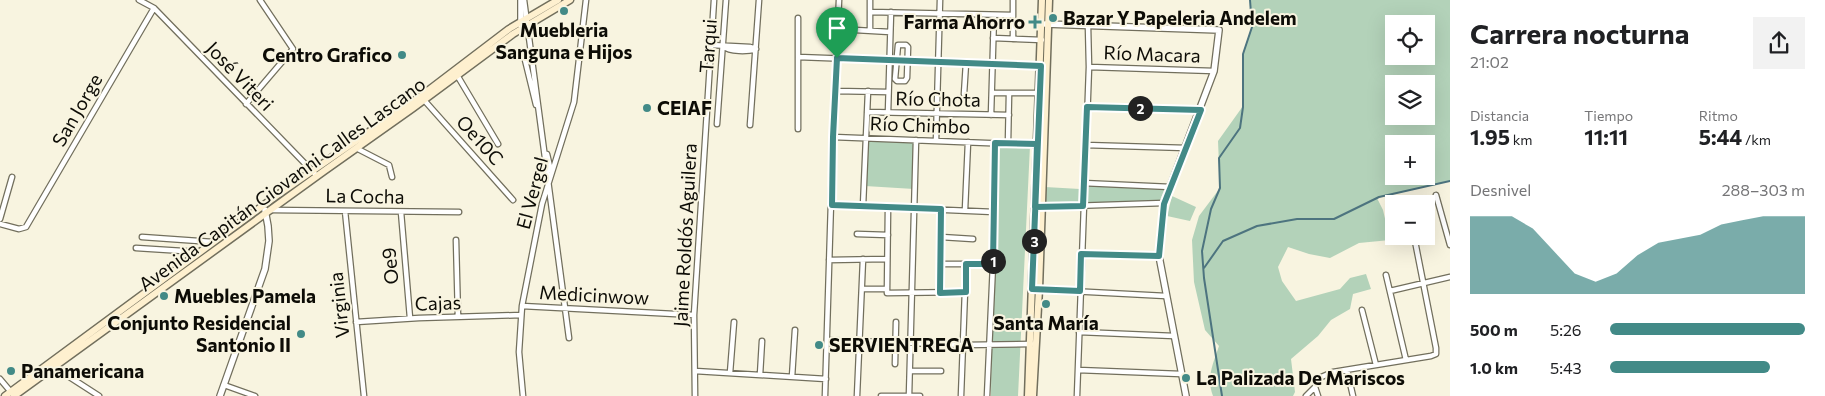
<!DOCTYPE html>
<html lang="es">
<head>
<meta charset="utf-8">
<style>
	:root { --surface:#fff; --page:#f2f2f2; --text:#202124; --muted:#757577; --accent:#428a87 }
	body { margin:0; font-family:Commissioner,sans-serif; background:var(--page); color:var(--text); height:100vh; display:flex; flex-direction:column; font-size:19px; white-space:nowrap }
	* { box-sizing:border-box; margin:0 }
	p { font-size:16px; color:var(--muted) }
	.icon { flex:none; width:28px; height:28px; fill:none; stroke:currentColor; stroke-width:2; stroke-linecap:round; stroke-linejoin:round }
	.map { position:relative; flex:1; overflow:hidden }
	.details { display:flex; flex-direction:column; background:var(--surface); width:375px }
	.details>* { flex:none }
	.buttons { position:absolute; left:1385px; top:15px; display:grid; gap:10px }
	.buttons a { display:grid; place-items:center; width:50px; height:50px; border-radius:0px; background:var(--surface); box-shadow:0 5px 20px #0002; font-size:25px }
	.pin { position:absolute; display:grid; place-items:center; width:42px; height:42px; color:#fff; margin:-51px -21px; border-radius:50% 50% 50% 0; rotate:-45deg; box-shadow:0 0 5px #0007 }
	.pin .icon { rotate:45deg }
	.km { position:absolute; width:25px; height:25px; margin:-12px; border-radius:50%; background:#222; color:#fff; font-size:14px; line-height:25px; text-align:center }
	.round { display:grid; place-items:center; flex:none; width:52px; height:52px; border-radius:0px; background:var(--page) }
	.headline { display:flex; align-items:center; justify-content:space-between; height:85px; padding:0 20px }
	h1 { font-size:28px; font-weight:700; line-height:38px }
	.metrics { display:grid; grid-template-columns:repeat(3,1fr); gap:8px; height:85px; padding:5px 20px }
	.metrics div { display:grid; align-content:center }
	.metrics b { font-size:21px; font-weight:700 }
	.metrics small { font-size:14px; font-weight:400 }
	.metrics p { font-size:14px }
	.chart { height:140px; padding:10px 20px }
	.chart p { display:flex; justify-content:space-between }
	.chart svg { width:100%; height:90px; margin-top:5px; fill:var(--accent); opacity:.7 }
	ul { padding:0 20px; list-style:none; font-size:16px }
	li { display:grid; grid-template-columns:80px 60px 1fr; align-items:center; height:38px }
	li i { height:12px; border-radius:6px; background:var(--accent) }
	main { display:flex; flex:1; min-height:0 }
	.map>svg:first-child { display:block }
	.green { fill:#b3d2b9; fill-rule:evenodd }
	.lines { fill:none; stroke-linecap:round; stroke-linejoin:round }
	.stream { stroke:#4d747f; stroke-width:2 }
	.minor-casing { stroke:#726f5d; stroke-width:7 }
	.tertiary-casing { stroke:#726f5d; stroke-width:8 }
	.secondary-casing { stroke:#726f5d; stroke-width:9 }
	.minor { stroke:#fff; stroke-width:4.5 }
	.tertiary { stroke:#fff; stroke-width:5.5 }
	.secondary { stroke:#fef0cf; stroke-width:6 }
	.route-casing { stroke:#fff; stroke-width:10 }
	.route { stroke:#428a87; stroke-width:6 }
	.poi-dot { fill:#428a87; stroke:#f8f4e0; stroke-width:2 }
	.labels { text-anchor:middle; stroke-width:4; stroke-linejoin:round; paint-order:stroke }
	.poi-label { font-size:19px; font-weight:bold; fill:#0d0c06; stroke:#f8f4e0; text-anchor:start }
	.street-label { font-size:19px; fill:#0d0c06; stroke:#f8f4e0 }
</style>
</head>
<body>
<main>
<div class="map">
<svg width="1450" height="396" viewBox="0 0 1450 396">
	<rect width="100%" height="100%" fill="#f8f4e0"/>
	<path class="green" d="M1250,0H1450V181L1377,198L1383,210L1390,240L1359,243L1330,258L1309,254L1288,247L1278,267L1282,281L1296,301L1340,289L1350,278L1366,274L1371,289L1353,294L1350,309L1331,320L1318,336L1291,359L1295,392L1293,396H1213C1206,378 1213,364 1219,346L1205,330L1194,282L1192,240L1199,216L1220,188L1218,141L1243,106V54L1252,27ZM1394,24H1426V56H1394ZM1394,84H1426V116H1394ZM1394,144H1426V176H1394Z
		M866,140L914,141V189L865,186Z
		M993,145L1030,146L1018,396H991Z
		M1087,185L1165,188L1160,201L1086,204Z
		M1045,187L1080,189V204L1045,205Z
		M1172,196L1196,207L1190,221L1167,216Z"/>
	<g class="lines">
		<path class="stream" d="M1204,268L1223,241L1257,226L1297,219H1334L1379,197L1450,181
			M1222,396L1204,278L1202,251L1211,209L1220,188L1219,158L1240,128L1243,107V54L1252,27L1250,0"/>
		<defs>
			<path id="minor" d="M139,0L154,8L317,176
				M524,0L569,338
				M870,0V31
				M870,12L1013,15
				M838,29L890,32
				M993,38L1042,40
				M1013,39V0
				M711,45L750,47L756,49
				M898,45H906L908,47L907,78L905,81H897L895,79Z
				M723,46C730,52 747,52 756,49
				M798,57L1041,66
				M525,60L536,105
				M1089,67L1214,71
				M457,75L498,144
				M835,91L888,92
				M992,93H1040
				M964,94L966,63
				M424,100L513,200
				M246,104L293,49L260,0
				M1087,107L1201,110
				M867,112L1009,115
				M888,113L891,12
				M991,115L994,15
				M717,124L726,0
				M750,125L759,0
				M798,129V18
				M833,137L1037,145
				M936,141L940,0
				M1008,143L1009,94
				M1085,145L1186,148
				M356,148L389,165L392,177
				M547,154L551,171
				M1083,183L1171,187
				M1436,195L1450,245
				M831,205L994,212
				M863,206L868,91
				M888,207L887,293L966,292
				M1041,207L1164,203
				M271,210L459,212
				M965,210L968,142
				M345,211L364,396
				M401,212L410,318
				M0,219L12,177
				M0,224L19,229L26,227L154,8
				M857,234L888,235
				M142,237L213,242
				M941,237L973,239
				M456,240L458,317
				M136,248L199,252
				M1081,254L1159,256
				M829,260L887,259
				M941,264H993
				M1386,275L1406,360
				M862,289H887
				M1032,289L1166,296
				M1390,291L1450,277
				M940,293L941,209
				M522,306L694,315
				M1362,310L1376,365
				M356,322L419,318L521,315
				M1079,332L1174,336
				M827,340L964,345L1031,344
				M895,364L896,322
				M54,367L99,396
				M1078,370L1181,374
				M1347,370L1353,396
				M695,371L826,379
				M910,371H941
				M730,373L734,322
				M760,375L762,341
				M792,377L795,330
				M0,379L11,392
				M224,385L255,396
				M1315,387L1318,396
				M523,396L519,352L522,306L542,204L574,102L586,0
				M695,396L694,315L714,0
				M825,396L833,137L839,0
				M857,396L863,259
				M881,396H920
				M909,396L916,140
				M961,396L966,264
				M987,396L993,264L995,143
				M1077,396L1089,67L1088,26
				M1306,396L1315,387L1319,378L1333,372L1431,356L1436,354V348L1414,236"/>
			<path id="tertiary" d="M521,0V25
				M1045,24L1219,30L1214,71L1164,203L1159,256L1186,396
				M220,396L265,269L269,241L268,226L265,210"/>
			<path id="secondary" d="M5,396L276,196L421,96L509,29L558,0
				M14,396L324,171L413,108L513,34L570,0
				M1028,396L1042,0
				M1033,396L1039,289L1049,0"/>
		</defs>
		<use href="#minor" class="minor-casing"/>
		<use href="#tertiary" class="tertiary-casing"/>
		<use href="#secondary" class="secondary-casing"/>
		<use href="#minor" class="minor"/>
		<use href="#tertiary" class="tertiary"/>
		<use href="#secondary" class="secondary"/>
	</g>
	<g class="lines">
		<defs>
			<path id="route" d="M837,58L833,137L832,205L941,209L940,293L966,292V264H993L995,143L1037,144L1035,207L1083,206L1087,107L1201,110L1164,204L1159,256L1081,254L1080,291L1032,289L1041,66L837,58"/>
		</defs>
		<use href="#route" class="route-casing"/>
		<use href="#route" class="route"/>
	</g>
	<g class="poi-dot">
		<circle cx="564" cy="11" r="5"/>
		<circle cx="1053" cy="18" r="5"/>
		<path d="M1032.5 14.5h5v5h5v5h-5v5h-5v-5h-5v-5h5z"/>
		<circle cx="402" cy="55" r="5"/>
		<circle cx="647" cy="108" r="5"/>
		<circle cx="164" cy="296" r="5"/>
		<circle cx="1046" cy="304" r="5"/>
		<circle cx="301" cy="334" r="5"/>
		<circle cx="819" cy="345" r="5"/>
		<circle cx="11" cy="371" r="5"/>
		<circle cx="1186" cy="378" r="5"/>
	</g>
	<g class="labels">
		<g class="poi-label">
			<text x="1063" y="25">Bazar Y Papeleria Andelem</text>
			<text x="1025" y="29" text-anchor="end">Farma Ahorro</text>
			<text x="564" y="37" text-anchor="middle">Muebleria<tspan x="564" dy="22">Sanguna e Hijos</tspan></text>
			<text x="392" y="62" text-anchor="end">Centro Grafico</text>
			<text x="657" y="115">CEIAF</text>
			<text x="174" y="303">Muebles Pamela</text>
			<text x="291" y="330" text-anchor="end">Conjunto Residencial<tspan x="291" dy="22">Santonio II</tspan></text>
			<text x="1046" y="330" text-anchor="middle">Santa María</text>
			<text x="829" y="352">SERVIENTREGA</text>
			<text x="21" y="378">Panamericana</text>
			<text x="1196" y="385">La Palizada De Mariscos</text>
		</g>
		<g class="street-label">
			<text transform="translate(708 46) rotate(-86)" y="7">Tarqui</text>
			<text transform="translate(1152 54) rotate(2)" y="7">Río Macara</text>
			<text transform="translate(240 76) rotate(46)" y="7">José Viteri</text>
			<text transform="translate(938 99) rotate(1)" y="7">Río Chota</text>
			<text transform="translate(77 110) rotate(-60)" y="7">San Jorge</text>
			<text transform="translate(920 125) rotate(2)" y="7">Río Chimbo</text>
			<text transform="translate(480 140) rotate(48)" y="7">Oe10C</text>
			<text transform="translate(282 184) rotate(-36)" y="7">Avenida Capitán Giovanni Calles Lascano</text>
			<text transform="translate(532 193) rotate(-75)" y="7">El Vergel</text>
			<text transform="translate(365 196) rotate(1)" y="7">La Cocha</text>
			<text transform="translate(685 235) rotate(-87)" y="7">Jaime Roldós Aguilera</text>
			<text transform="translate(390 266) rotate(-95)" y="7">Oe9</text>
			<text transform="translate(594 295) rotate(3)" y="7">Medicinwow</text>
			<text transform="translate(438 303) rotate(-2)" y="7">Cajas</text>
			<text transform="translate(339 305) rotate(-96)" y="7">Virginia</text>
		</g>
	</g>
</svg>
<div class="buttons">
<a><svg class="icon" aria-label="locate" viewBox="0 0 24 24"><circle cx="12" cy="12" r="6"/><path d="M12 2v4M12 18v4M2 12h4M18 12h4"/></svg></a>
<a><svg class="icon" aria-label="layers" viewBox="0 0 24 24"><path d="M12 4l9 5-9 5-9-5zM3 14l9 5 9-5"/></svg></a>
<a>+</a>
<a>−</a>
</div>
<div class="pin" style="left:837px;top:58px;background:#1e9e55"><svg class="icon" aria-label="arrive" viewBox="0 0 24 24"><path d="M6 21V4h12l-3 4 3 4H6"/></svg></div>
<b class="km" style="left:993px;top:261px">1</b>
<b class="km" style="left:1140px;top:108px">2</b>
<b class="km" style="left:1034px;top:241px">3</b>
</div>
<section class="details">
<div class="headline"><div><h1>Carrera nocturna</h1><p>21:02</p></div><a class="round"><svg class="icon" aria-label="share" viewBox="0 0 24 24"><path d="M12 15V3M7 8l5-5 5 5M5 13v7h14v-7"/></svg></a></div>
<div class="metrics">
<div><p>Distancia</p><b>1.95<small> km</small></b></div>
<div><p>Tiempo</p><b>11:11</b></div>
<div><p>Ritmo</p><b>5:44<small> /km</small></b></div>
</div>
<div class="chart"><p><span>Desnivel</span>288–303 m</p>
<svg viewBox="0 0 160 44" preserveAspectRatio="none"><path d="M0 44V6L10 6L20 6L30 12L40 23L50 34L60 38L70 34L80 25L90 19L100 17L110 15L120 10L130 8L140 6L150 6L160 6V44z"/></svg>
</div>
<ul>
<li><b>500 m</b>5:26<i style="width:100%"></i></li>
<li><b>1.0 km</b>5:43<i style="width:82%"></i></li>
</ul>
</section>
</main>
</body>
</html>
